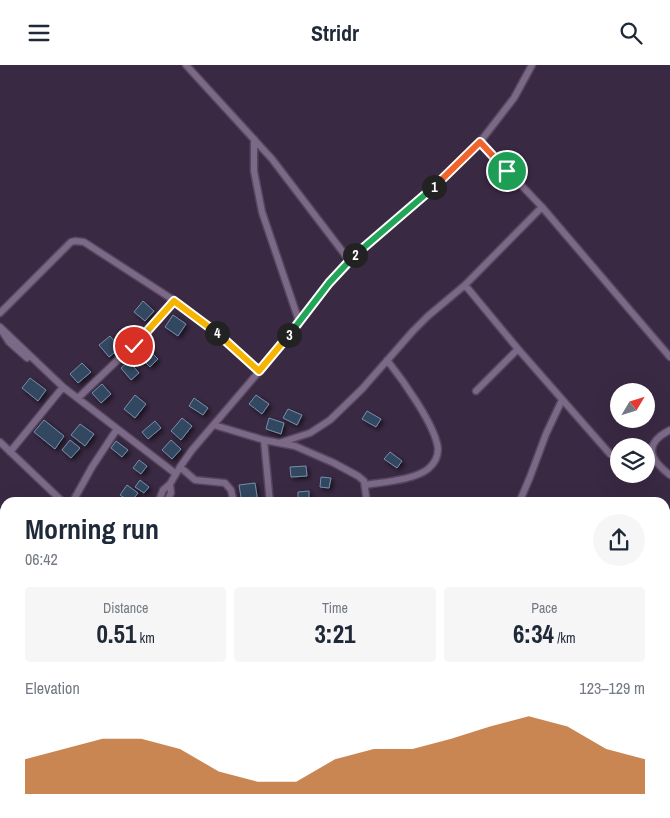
<!DOCTYPE html>
<html lang="en">
<head>
<meta charset="utf-8">
<style>
	:root { --surface:#fff; --page:#f6f6f7; --text:#1f2937; --muted:#747a83; --accent:#b45309 }
	body { margin:0; font-family:"Archivo Narrow",sans-serif; background:var(--page); color:var(--text); height:100vh; display:flex; flex-direction:column; font-size:19px; white-space:nowrap }
	* { box-sizing:border-box; margin:0 }
	p { font-size:16px; color:var(--muted) }
	.icon { flex:none; width:28px; height:28px; fill:none; stroke:currentColor; stroke-width:2; stroke-linecap:round; stroke-linejoin:round }
	.map { position:relative; flex:1; overflow:hidden }
	.details { position:absolute; left:0px; top:432px; width:670px; height:321px; display:flex; flex-direction:column; background:var(--surface); border-radius:15px 15px 0 0; box-shadow:0 5px 20px #0002 }
	.details>* { flex:none }
	.needle { width:32px; rotate:52deg }
	.tools { position:absolute; left:610px; top:318px; display:grid; gap:10px }
	.tools a { display:grid; place-items:center; width:45px; height:45px; border-radius:50%; background:var(--surface); box-shadow:0 5px 20px #0002; font-size:25px }
	.pin { position:absolute; display:grid; place-items:center; width:42px; height:42px; color:#fff; margin:-21px; border:2px solid #fff; border-radius:50%; box-shadow:0 1px 5px #0007 }
	.km { position:absolute; width:25px; height:25px; margin:-12px; border-radius:50%; background:#222; color:#fff; font-size:14px; line-height:25px; text-align:center }
	.round { display:grid; place-items:center; flex:none; width:52px; height:52px; border-radius:26px; background:var(--page) }
	.overview { display:flex; align-items:center; justify-content:space-between; height:85px; padding:0 25px }
	h1 { font-size:28px; font-weight:800; line-height:38px }
	.figures { display:grid; grid-template-columns:repeat(3,1fr); gap:8px; height:85px; padding:5px 25px }
	.figures div { display:grid; align-content:center; border-radius:5px; background:var(--page); text-align:center }
	.figures b { font-size:25px; font-weight:800 }
	.figures small { font-size:14px; font-weight:400 }
	.figures p { font-size:14px }
	.chart { height:140px; padding:10px 25px }
	.chart p { display:flex; justify-content:space-between }
	.chart svg { width:100%; height:90px; margin-top:5px; fill:var(--accent); opacity:.7 }
	header { display:flex; justify-content:space-between; align-items:center; height:65px; padding:0 25px; background:var(--surface); font-size:22px; font-weight:800 }
	.map>svg:first-child { display:block }
	.building { fill:#324761; stroke:#768eab; filter:url(#shadow) }
	.lines { fill:none; stroke-linecap:round; stroke-linejoin:round }
	.minor-casing { stroke:#55465d; stroke-width:9 }
	.minor { stroke:#7c6987; stroke-width:6 }
	.split-1-casing { stroke:#fff; stroke-width:10 }
	.split-2-casing { stroke:#fff; stroke-width:10 }
	.split-3-casing { stroke:#fff; stroke-width:10 }
	.split-4-casing { stroke:#fff; stroke-width:10 }
	.split-5-casing { stroke:#fff; stroke-width:10 }
	.split-1 { stroke:#f0652b; stroke-width:6 }
	.split-2 { stroke:#22a559; stroke-width:6 }
	.split-3 { stroke:#22a559; stroke-width:6 }
	.split-4 { stroke:#f5b400; stroke-width:6 }
	.split-5 { stroke:#f5b400; stroke-width:6 }
</style>
</head>
<body>
<header><svg class="icon" aria-label="menu" viewBox="0 0 24 24"><path d="M4 6h16M4 12h16M4 18h16"/></svg>Stridr<svg class="icon" aria-label="search" viewBox="0 0 24 24"><circle cx="10" cy="10" r="6"/><path d="M15 15l6 6"/></svg></header>
<div class="map">
<svg width="670" height="753" viewBox="0 0 670 753">
	<defs>
		<filter id="shadow"><feDropShadow dx="2.5" dy="2.5" stdDeviation="2.5" flood-color="#0009"/></filter>
	</defs>
	<rect width="100%" height="100%" fill="#3a2943"/>
	<path class="building" d="M143,236L154,246L145,256L134,247Z
		M173,250L186,259L178,271L165,262Z
		M110,271L120,283L109,292L99,280Z
		M145,281L158,294L150,302L137,289Z
		M129,296L139,308L131,315L121,303Z
		M82,298L91,307L78,318L70,309Z
		M30,313L46,325L38,336L22,323Z
		M102,319L111,329L101,338L92,328Z
		M135,330L146,339L135,353L124,344Z
		M256,330L269,339L262,349L249,339Z
		M194,333L208,343L203,350L189,341Z
		M288,344L302,350L297,360L283,353Z
		M367,346L381,354L376,362L362,354Z
		M182,353L192,361L181,375L171,366Z
		M269,353L284,358L281,369L266,364Z
		M44,355L64,371L55,384L34,367Z
		M155,356L161,363L148,374L142,367Z
		M80,359L94,369L85,381L71,370Z
		M70,375L80,383L71,393L62,385Z
		M171,375L181,384L172,394L162,385Z
		M116,376L128,385L122,392L111,383Z
		M390,387L402,396L397,403L384,394Z
		M139,395L147,401L141,409L133,403Z
		M306,401L307,411L291,412L290,402Z
		M321,412L331,413L329,423L320,422Z
		M140,415L149,422L144,428L135,422Z
		M255,418L258,437L242,438L239,420Z
		M127,420L138,428L131,437L120,430Z
		M309,426V438H298V427Z
		M665,639L670,642V663L665,660Z
		M4,666L5,667V682L0,674V668Z
		M337,749H353V753H337Z
		M419,749H429V753H419Z
		M644,749H657V753H643Z"/>
	<g class="lines">
		<defs>
			<path id="minor" d="M186,0L272,94L349,195
				M254,74V106L262,147L299,256
				M480,77L542,142L670,292
				M465,220L518,284L610,389
				M0,248L71,177L75,176L84,177L175,236L205,259L259,306
				M0,262L63,322L176,409
				M2,266L9,277L27,293
				M476,326L518,284
				M78,333L146,268L175,236
				M214,360L264,375L295,381L334,398L358,411L364,416L367,438
				M670,365C643,379 649,394 670,410
				M264,375L270,438
				M0,377L64,438
				M279,378L310,368L330,355L362,324L413,266L428,251L465,220L542,142
				M10,387L63,322
				M180,402L195,415L225,418L231,425L234,438
				M365,420C383,417 414,415 428,404C434,399 438,392 438,384C436,361 402,314 387,295
				M72,438L92,402L117,364
				M158,438L163,425L170,419L180,402L192,385L286,275L329,218L349,195L428,128L480,77L514,33L532,0
				M166,438L171,428L170,419
				M519,438L530,412L546,369L562,335
				M0,447L5,451
				M665,539L670,531
				M665,577V584
				M0,620L5,617
				M0,716L5,702
				M665,727H670
				M0,728L5,731
				M34,749L43,753
				M136,749L137,753
				M143,749L145,753
				M272,749L273,753
				M319,749V753
				M440,749L441,753
				M161,753L222,749
				M377,753V749
				M517,753L518,749
				M600,753L601,749"/>
		</defs>
		<use href="#minor" class="minor-casing"/>
		<use href="#minor" class="minor"/>
	</g>
	<g class="lines">
		<defs>
			<path id="split-1" d="M434,122L480,77L507,106"/>
			<path id="split-2" d="M355,190L434,122"/>
			<path id="split-3" d="M289,270L329,218L355,190"/>
			<path id="split-4" d="M217,268L259,306L289,270"/>
			<path id="split-5" d="M134,281L174,236L217,268"/>
		</defs>
		<use href="#split-1" class="split-1-casing"/>
		<use href="#split-2" class="split-2-casing"/>
		<use href="#split-3" class="split-3-casing"/>
		<use href="#split-4" class="split-4-casing"/>
		<use href="#split-5" class="split-5-casing"/>
		<use href="#split-1" class="split-1"/>
		<use href="#split-2" class="split-2"/>
		<use href="#split-3" class="split-3"/>
		<use href="#split-4" class="split-4"/>
		<use href="#split-5" class="split-5"/>
	</g>
</svg>
<div class="tools">
<a><svg class="needle" viewBox="-14 -14 28 28"><path d="M0-13l5 13h-10z" fill="#e53935"/><path d="M0 13l5-13h-10z" fill="#747a83"/></svg></a>
<a><svg class="icon" aria-label="layers" viewBox="0 0 24 24"><path d="M12 4l9 5-9 5-9-5zM3 14l9 5 9-5"/></svg></a>
</div>
<div class="pin" style="left:507px;top:106px;background:#1e9e55"><svg class="icon" aria-label="arrive" viewBox="0 0 24 24"><path d="M6 21V4h12l-3 4 3 4H6"/></svg></div>
<div class="pin" style="left:134px;top:281px;background:#d93025"><svg class="icon" aria-label="check" viewBox="0 0 24 24"><path d="M5 12l5 5 9-10"/></svg></div>
<b class="km" style="left:434px;top:122px">1</b>
<b class="km" style="left:355px;top:190px">2</b>
<b class="km" style="left:289px;top:270px">3</b>
<b class="km" style="left:217px;top:268px">4</b>
<section class="details">
<div class="overview"><div><h1>Morning run</h1><p>06:42</p></div><a class="round"><svg class="icon" aria-label="share" viewBox="0 0 24 24"><path d="M12 15V3M7 8l5-5 5 5M5 13v7h14v-7"/></svg></a></div>
<div class="figures">
<div><p>Distance</p><b>0.51<small> km</small></b></div>
<div><p>Time</p><b>3:21</b></div>
<div><p>Pace</p><b>6:34<small> /km</small></b></div>
</div>
<div class="chart"><p><span>Elevation</span>123–129 m</p>
<svg viewBox="0 0 160 44" preserveAspectRatio="none"><path d="M0 44V27L10 22L20 17L30 17L40 22L50 33L60 38L70 38L80 27L90 22L100 22L110 17L120 11L130 6L140 11L150 22L160 27V44z"/></svg>
</div>
</section>
</div>
</body>
</html>
